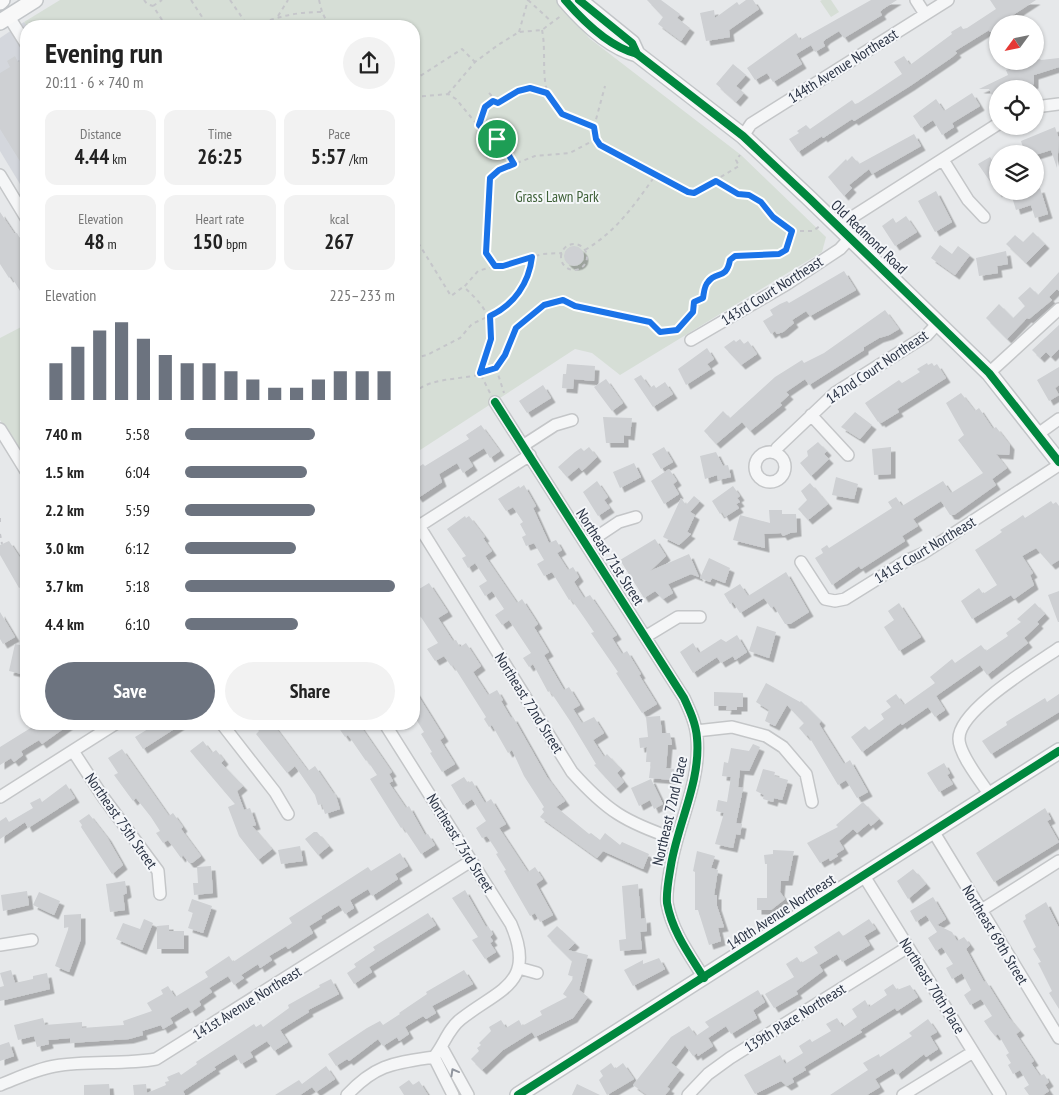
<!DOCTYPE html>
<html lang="en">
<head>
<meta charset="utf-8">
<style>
	:root { --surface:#fff; --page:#f2f2f2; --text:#222; --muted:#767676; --accent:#6c737f }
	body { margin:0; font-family:"PT Sans Narrow",sans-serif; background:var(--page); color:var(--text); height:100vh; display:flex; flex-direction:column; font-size:19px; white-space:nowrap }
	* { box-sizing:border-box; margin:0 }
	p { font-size:16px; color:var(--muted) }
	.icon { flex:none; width:28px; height:28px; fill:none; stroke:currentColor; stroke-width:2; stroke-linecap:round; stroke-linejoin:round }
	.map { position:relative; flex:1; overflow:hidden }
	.panel { position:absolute; left:20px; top:20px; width:400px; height:710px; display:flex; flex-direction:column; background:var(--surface); border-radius:20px; box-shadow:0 1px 4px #0004 }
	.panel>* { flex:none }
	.needle { width:32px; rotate:237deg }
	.fabs { position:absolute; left:989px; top:15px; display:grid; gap:10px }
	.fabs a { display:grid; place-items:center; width:55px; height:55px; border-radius:50%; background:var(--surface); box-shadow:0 1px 4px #0004; font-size:25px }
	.pin { position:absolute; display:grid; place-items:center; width:42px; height:42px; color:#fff; margin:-21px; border:2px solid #fff; border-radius:50%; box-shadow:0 1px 5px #0007 }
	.round { display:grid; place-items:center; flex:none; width:52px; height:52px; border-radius:26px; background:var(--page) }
	.overview { display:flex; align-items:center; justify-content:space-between; height:85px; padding:0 25px }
	h1 { font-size:28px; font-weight:800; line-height:38px }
	.stats { display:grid; grid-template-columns:repeat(3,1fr); gap:8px; height:85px; padding:5px 25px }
	.stats div { display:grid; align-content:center; border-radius:12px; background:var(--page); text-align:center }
	.stats b { font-size:21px; font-weight:800 }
	.stats small { font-size:14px; font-weight:400 }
	.stats p { font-size:14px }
	.chart { height:140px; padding:10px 25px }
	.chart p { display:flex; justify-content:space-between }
	.chart svg { width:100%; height:90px; margin-top:5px; stroke:var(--accent); stroke-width:6 }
	.cta { display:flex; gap:10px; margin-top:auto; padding:10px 25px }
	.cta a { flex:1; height:58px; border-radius:30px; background:var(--accent); color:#fff; font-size:20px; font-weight:800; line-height:58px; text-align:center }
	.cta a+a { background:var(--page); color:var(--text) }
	ul { padding:0 25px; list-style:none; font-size:16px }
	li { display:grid; grid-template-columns:80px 60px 1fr; align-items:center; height:38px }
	li i { height:12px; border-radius:6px; background:var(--accent) }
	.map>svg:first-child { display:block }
	.built { fill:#d4d7dd }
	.green { fill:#d6ded6 }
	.building { fill:#ced0d3; filter:url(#shadow) }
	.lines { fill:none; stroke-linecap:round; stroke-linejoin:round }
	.minor-casing { stroke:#c4c6c8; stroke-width:14 }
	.major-casing { stroke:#c2c5c8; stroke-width:18 }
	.path { stroke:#c5c6ca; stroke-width:2; stroke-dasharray:4 4; stroke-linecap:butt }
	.minor { stroke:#f5f6f7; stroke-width:11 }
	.major { stroke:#f8f8f8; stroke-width:15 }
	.cycleway-casing { stroke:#f4f6f9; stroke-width:11 }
	.cycleway { stroke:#00873e; stroke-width:8 }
	.oneway { stroke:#90959e }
	.route-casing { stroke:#fff; stroke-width:10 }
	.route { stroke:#1a73e8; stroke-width:6 }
	.labels { text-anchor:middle; stroke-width:4; stroke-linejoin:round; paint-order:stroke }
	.street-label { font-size:15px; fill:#2b3445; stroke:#f4f6f9 }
	.park-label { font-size:15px; fill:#3f6138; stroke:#f4f6f9 }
</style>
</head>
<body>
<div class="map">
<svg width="1059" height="1095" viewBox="0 0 1059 1095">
	<defs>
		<filter id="shadow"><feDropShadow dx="4.5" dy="4.5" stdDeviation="0" flood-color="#0004"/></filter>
	</defs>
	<rect width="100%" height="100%" fill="#e6e8ea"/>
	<path class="built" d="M24,22L27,26L26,194L0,151V38Z"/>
	<path class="green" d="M60,0H556L589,38L741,155L826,237L822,252L620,375L592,353L575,349L414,454V26H27L24,22Z
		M822,0H831L839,12L831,17L820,1Z
		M23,326L26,328V463L0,420V338Z"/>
	<path class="building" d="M647,0H661L680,14L677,18L690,28L681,41L658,24L663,17Z
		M746,0H753L759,9L729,30L730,37L706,41L700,13L714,10L715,18L737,2L739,5Z
		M871,0H897L883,9L880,12L882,15L844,38L839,31L826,39L823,42L825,46L815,52L811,45L796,54L802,64L773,82L767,73L755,80L747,68L796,33L800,40Z
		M990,0H1036L1010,17L1011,19L1003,24H998V27L990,32L989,30L955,51L957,53L951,58L910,86L854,121L852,119L823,138L822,136L798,152L789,139L799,133L797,131L806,125L810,129L852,100L855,104L858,103L872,94L902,74L894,62L904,56L910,65L952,34L951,32L961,26L963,29L967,28L996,9Z
		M15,56L18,62L21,60L26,68V171L0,129V73L10,67L7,61Z
		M1059,58V67L1034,75V84L1020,89H998V108L989,89H979L1008,75L1006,70L1040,59L1041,60Z
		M733,64L746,75L736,86L744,93L736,102L716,84Z
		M972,93L980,106L952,123L954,127L942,135L933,120L921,128L913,116L936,99L944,111Z
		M1055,127L1059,139L1057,168L1051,150L1035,155L1025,154L1021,141Z
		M914,134L921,146L872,174L869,169L849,185L852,188L844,196L828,177L846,159L847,161L852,156L859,164Z
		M990,157L998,169V193L978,164Z
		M1040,188L1048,214L1035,218L1031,205L1016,210L1012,197Z
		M936,191L952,222L935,232L918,201Z
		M0,212L14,233H17L26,250V301L11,276L9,278L0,264Z
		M906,216L917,232L895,246L882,226L893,218L896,223Z
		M1033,232L1045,244L1026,263L1006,244L1015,235L1023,242Z
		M940,245L952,254L958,246L970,255L955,275L931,258Z
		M564 256a10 10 0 1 1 20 0a10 10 0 1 1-20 0Z
		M1006,251L1008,264L997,266L998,273L979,276L976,258Z
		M844,271L856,290L810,316L806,311L792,320L794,323L783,332L777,334L775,331L771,334L763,321L773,315L770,310L780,304L787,301L789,303Z
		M1059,272V291L1057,289L1049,297L1052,300L1029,319L1027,318L1007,339L986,318L999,304L1013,318L1025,306L1018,298L1030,287L1038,295Z
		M885,310L899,329L889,335L879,338L864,347V350L809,385L805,379L786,392L789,395L780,403L782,405L750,431L742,422L716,444L704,431L723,411L730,418L775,377L802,360L804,363L824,353Z
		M1059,325V349L1051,357L1046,352L1040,358L1032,350Z
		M740,339L744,344L748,341L757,354L741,365L724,347L734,340L736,342Z
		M707,348L714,359L707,364L711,369L686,385L678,369Z
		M927,363L928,365L932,363L934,366L937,364L946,378L897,409L899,412L881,423L880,421L878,422L865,403L899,380L902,383L920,372L917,369Z
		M567,364L595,366L594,381L574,379L573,389L562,388L563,374H566Z
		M1059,367V385L1055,388L1059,395L1049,401L1037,380Z
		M641,375L650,388L654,385L656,388L665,382L673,394L653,407L634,379Z
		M606,379L623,403L612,411L594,387Z
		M543,385L551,398L527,413L519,401Z
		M961,393L975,411L979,408L993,429L996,427L1010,445L1009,455L996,454L1007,468L992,479L996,485L954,515H950L941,501L913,519L918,526L902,536L905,541L861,569L859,566L832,585L815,558L823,553L821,549L827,545L829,548L892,508L888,502L896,497L902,506L943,481L951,493L983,473L958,440L964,435L946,403Z
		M855,412L872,425L860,439L841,427Z
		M603,417L632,418L630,436L624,435V443H606Z
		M481,425L500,451L490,458L484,448L468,458L473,466L463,473L457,463L439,474L442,482L418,498L414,492V470L423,464L425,466L469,439L466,435Z
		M818,442L827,451L824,454L829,459L811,476L800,463L808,456L807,451Z
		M589,447L597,457L582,471L579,467L567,477L558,467L575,452L581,448L584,451Z
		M664,447L673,462L661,469L652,454Z
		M891,447V474L874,475L872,449Z
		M716,452L723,466L728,465L731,477L718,480L717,475L705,479L700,456Z
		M634,463L641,477L620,488L613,472Z
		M669,469L677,481L673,484L679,494L664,504L651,481Z
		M836,477L858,484L854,499L832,495Z
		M597,481L608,497L604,500L610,508L598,516L583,492Z
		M810,483L828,504L808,520L798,509L807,500L801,491Z
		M524,485L536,506L533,508L549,543L556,540L562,550L557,553L568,570L573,567L579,577L574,582L584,598L590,595L617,635L612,638L622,654L627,651L641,674L639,675L657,704L642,713L616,673L618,672L591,633L594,632L583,616L571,599L569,600L552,572L544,576L537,564L544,560L534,543L526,546L522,537L526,535L520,524L523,522L513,507L506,511L498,499L519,486L520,488Z
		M733,486L740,496L737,498L740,502L736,504L739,508L725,517L722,512L720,514L712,501Z
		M694,496L700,501L690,512L695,515L687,532L691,534L679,545L663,537L681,498L686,505Z
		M1051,501L1053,504L1056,502L1059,506V560L1051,565L1036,548L1022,556L1033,573L1030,575L1034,585L1014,599L1011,595L972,619L961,601L979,588L983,594L997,585L975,550L995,537L1002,532L1000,530L1016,520L1023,515L1025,518Z
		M769,510H782V514H796L797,532L790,533L783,536L781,533L764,534L765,548L733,540L740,515L770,523Z
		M465,516L466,518L469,516L485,537L483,538L492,551L485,556L500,578L517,603L522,599L538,624L534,627L549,652L544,655L545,657L564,690L569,687L580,705L573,709L582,723L594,717L604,733L593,740L604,757L607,754L621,769L617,773L624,782L616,789L594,765L596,764L570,721L550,691L548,692L533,664L529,667L523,658L531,653L509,620L502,625L495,615L504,609L492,591L485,596L479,586L487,581L475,563L468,568L462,558L466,556L447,529Z
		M655,539L666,556L650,571L689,554L699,577L691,574L668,584L673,593L663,599L655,591L644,598L620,560Z
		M9,541L26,567V584L19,588L0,555V545Z
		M709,558L730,568L725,583L712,578L710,582L700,578Z
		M786,572L809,612L790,624H785L774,606L771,608L764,598L740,613L733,602L730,604L724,594L740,584L748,596Z
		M429,583L448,612L438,618L453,641L456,640L460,647L466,643L481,666L473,672L488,695L497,690L503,700L501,701L511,718L513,717L547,777L565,801L556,807L589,834L591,833L600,840L605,833L620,845L622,842L649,854L643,869L603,851L597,858L540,817L544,812L542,809L544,807L524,776L512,750L508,753L492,725L489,727L484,719L486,717L453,665L451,666L444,656L435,661L427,649L438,643L417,611L414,614V592Z
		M1059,591V622H1058L1048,595Z
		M899,603L921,637L899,651L884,627L894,620L888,611Z
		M1035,603L1045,614L1037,622L1039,624L1024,638L1028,643L987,675L980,665L936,696L945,710L935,717L928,707L902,725L901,723L862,752L851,737L865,726L869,730L884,719L881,714L891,707L886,701L896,694L904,705L935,683L930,677L952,659L955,663L981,645L986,651L1008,636L1006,633L1021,622L1017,619Z
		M0,612L15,637L3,644L0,639Z
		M757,626L776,632L769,658L749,651Z
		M737,635L747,652L735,660L733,656L721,663L717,657L693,673L680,652L693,643L699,653L721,639L726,642Z
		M15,644L25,646L23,653H26V675L9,671Z
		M766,683L800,702L801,701L821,721L819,724L844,764L850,760L868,792L857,798L846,780L838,785L808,735L806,736L799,728L804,723L787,705L775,726L765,721L769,710L756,702Z
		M414,689L444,737L440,740L455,764L442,772L430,753L432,752L421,734L424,732L414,716Z
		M714,692L743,693V707H737V710H726L727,706H714Z
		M1059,694V712L991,754L982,741L1007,725L1006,722L1045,698L1047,702Z
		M660,716L662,733H670L672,745H668L666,768L674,769L673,780L649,778L651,762H646L647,747L640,748L639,738L648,737L646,717Z
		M37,724H70L42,744L39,740L21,751L23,755L14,762L11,758L0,765V747Z
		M156,724H182L143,749L135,737Z
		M254,724H273L308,771L315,766L334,794L335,793L340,809L325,814L322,804L318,805L315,795L295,766L287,773L256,734L259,731Z
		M336,724H359L392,772L389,774L393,781L389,783L406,808L409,806L425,835L428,834L435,845L421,854L403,827L401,828L370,779L377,775L367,760L366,761L348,735L345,737Z
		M203,741L212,753L216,750L224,760L221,763L243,786L237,791L244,810L250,808L256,825L252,826L272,849L258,860L239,836L228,807L235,804L190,751Z
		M753,744L760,747L749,771L740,770L738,787L743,788L736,823L742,824L740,835L736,834L733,848L715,844L724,813L716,811L718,800L727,802L731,777L722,776L724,762L728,763L731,748L749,751Z
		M122,749L169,816L173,813L183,827L181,829L201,856L192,863H189L183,855L181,858L168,840L163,843L156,833L160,831L151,817L136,798L133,801L114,775L118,773L108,758Z
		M944,763L950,773L947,775L953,784L939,792L927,773Z
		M763,769L775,772L774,776L788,780L782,800L774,798L773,802L763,799L764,795L756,791Z
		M464,777L468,783L472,781L485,803L491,799L506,824L499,828L528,872L535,867L543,879L536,884L553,915L540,922L535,913L530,916L504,871L506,870L496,854L498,853L487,836L482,838L476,828L486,821L472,799L463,805L451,785Z
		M651,779L663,804L654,809L650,800L639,806L631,788Z
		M66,784L75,798L28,828L25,822L0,839V821L6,817L9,822L33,808L30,803L40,798L42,802Z
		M863,802L879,819L871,826L869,823L857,833L853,829L839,841L844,849L836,854L838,856L830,861L829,858L820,863L807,843L838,827L836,825Z
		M1045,808L1051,819L1047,821L1059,842L994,882L976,853Z
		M89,814L107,837L123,865L112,874L81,827L82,825L79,821Z
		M314,832H317L329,846L318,855L305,839Z
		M300,846L303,861L281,864L278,850Z
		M773,850L794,851L788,881H781L780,892L785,899L771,910H757V898H767V864H765L764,855L773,854Z
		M697,851L715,856L711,868L718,870L714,895H717V906L724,927L718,928L721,941L709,945L698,910H695V872L693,871Z
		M400,853L408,866L395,874L398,879L372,896L368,889L350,900L354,908L345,914L339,905L321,916L322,918L309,926L313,933L288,949L286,946L269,956L272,960L260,968L258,964L241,975L244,978L234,985L228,976L209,988L212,992L199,1001L201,1005L191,1012L188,1007L170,1018L173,1023L163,1029L161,1025L142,1031L143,1035L129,1039L70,1043V1038L48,1040L49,1044L37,1047L34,1036L18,1040L14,1025L43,1018L45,1025L82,1022V1028L124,1025L123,1021L152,1011L147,1003L163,994L161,990L168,986L175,997L208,977L205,972L229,956L233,962L292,923L289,918L368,867L371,871Z
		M211,866L213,893L194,895L193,883H198L197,867Z
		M913,869L926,884L908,899L897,881Z
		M125,881L127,893L123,895L125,910L110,912L106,884Z
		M638,884L641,919L646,918L647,931L640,932L642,949L620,951L619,940L626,939L622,886Z
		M465,890L486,927L488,926L493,934L490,937L493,941L490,943L496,952L485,959L472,940L478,937L452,898Z
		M27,891L29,905L3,911L1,895Z
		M39,892L60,901L54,915L33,905Z
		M933,897L946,919L937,925L952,932L957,941L964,937L970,945L966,949L984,982L986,981L1009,1018L1020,1031L1016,1034L1034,1061L1031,1063L1040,1076L1044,1074L1049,1082L1045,1085L1049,1091L1043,1095H1029L1024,1088L1029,1085L1020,1070L1013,1074L1008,1065L1011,1063L1006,1055L1009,1053L998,1034L995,1036L990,1030L984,1021L992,1016L981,999L970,1005L964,995L971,990L962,973L952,979L946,968L953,964L942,947L936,951L928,938L937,932L926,915L916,922L910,911Z
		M192,899L212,906L203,933L188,928L193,913L188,911Z
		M1046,902L1059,928V1009L1049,993L1052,991L1038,963L1041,962L1033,949L1036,947L1023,921L1026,919L1025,915Z
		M428,913L436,925L369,967L372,972L354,984L347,973L356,967L354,964L375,950L373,947Z
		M81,914V939L69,972L55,966L69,927L64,928V915Z
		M144,919L153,923L142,950L116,939L123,923L140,929Z
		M869,919L876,929L864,936L870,945L842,962L837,954L819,965L823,971L796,991L798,994L774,1008L765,994L794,977L786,964L797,957L801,963L818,953L814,947L839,931L843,936Z
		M169,925V931H184V949H157V926Z
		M557,926L575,943L568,950L588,955L579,990L588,997L573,1018L535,1037L532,1032L503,1050L482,1070L471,1059L479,1051L477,1048L481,1045L479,1043L491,1031L489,1027L501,1020L506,1028L519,1020L522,1026L542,1015L540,1011L567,997L563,994L574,977L568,975L572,961L547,936Z
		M659,958L665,969L633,986L624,970L643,960V964Z
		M11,970L15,983L33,979V976L47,973L50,989L0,1001V987L4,986L0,973Z
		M464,970L473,984L432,1006L436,1013L426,1019L423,1016L405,1027L409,1034L399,1041L397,1037L383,1046L378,1039L349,1061L347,1059L336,1066L328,1054L367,1028L380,1021L383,1025L400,1014L399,1013L427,994L426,992Z
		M331,979L339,994L308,1010L309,1012L280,1030L288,1042L274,1051L267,1041L250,1052L253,1057L241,1064L235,1054L214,1067L216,1069L183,1091L185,1095H134L133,1085L146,1084L147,1093L166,1085L165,1082L169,1081L167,1077L179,1072L181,1075L197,1064L196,1062L254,1024L256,1027L261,1024L263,1027L289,1008L288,1005L320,987L319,985Z
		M893,984L897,990L910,985L918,997L897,1011L895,1008L860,1030L862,1032L804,1067L806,1070L792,1078L794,1082L787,1086L781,1081L755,1094L744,1075L780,1055L785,1064L803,1053L799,1046L810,1039L812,1042L831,1031L826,1024L837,1018L843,1027L857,1017L852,1009L865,1000L869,1007L887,995L884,990Z
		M758,990L765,1002L753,1010L757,1018L731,1034L726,1026L708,1038L713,1046L698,1056L697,1053L693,1056L685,1045L671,1063L680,1070L667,1087L670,1089L665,1095H647L633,1085L671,1037L689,1026L696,1036L709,1027L705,1022Z
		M928,1019L937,1032L930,1036L938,1049L926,1057L924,1054L897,1075L893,1068L875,1079L880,1087L867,1095H830L868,1070L863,1063L879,1054L880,1057L912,1036L909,1033Z
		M9,1042L14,1056L0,1061V1045Z
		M611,1063L615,1069L623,1063L634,1079L607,1095L599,1080L603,1076L600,1071Z
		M326,1066L335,1079L316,1092L312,1087L300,1095H275L299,1080L302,1084Z
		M409,1080L413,1085L419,1081L428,1095H404L399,1087Z
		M109,1084L110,1095H84V1085Z
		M577,1084L600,1095H572Z"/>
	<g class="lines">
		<defs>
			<path id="minor" d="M916,0L925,14
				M9,17L26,44
				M1035,107L1059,104
				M743,136L751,124L948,0
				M943,160L968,200L984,217
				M0,175L26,218
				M841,230L854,216L998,124
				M691,340L787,284L840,249L850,238
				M989,373L1059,309
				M495,402L684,698C690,711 696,724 697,738C701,781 678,823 671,865C669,877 666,891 667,903C672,931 689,954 704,978
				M811,415L848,455
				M0,429L26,471
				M1038,434L1059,419
				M524,445L555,425L572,420
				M755 467a15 15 0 1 1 30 0a15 15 0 1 1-30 0Z
				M775,453L777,448L835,393L927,335L938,323
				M530,455L419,526L572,772C607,811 625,822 675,839
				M586,544L619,522L636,517
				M801,562L825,599L835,601L845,599L906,561L922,554L1059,465
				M645,637L678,617H700
				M222,724L275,792L288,814
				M385,724L511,924C537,984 499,989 461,1019C448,1029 444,1045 434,1057
				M696,731L732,727L766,736L783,747L806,774L812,802
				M73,751L103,797L158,871L160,894
				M990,795C981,782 959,754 959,739C958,710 1036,664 1059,648
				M0,797L115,724
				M933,831L1059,1038
				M864,876L1000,1095
				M980,911L1059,861
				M0,945L32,940
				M519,968L537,973
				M442,1048L468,1095
				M434,1057L453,1095
				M0,1085C18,1078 36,1069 55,1066C89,1060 123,1065 156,1059L471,861
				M347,1095C376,1064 394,1063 434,1057
				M688,1095L708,1074L730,1058L908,947
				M903,1095L973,1052"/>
			<path id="major" d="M565,0C583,21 610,47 637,54L743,136L810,199L989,373L1059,462
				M579,0L632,43L637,54
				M0,2L2,0
				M0,22L35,0
				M518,1095L1059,751"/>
		</defs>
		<use href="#minor" class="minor-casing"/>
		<use href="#major" class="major-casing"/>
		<path class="path" d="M144,0L147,4L153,6L166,26
			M191,0L208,26
			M230,0L248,26
			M319,0L322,12
			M528,0L552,22
			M153,6L162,0
			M278,16L288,0
			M255,26C278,16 297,12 322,12L329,26
			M542,30C548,58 536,94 562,114C570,120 585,123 594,127L596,139L570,153L535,156L499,170L490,178L486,253L495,266L543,254L562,253
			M519,32L528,0
			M414,80L462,49L475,62
			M489,93L491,95V102
			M448,94L475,62L498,45L519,32L542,30L562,15
			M414,97L448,94L456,99L475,122L504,147L514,164
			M479,125L485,107L493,101L497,103L524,89L547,93
			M594,127L605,86
			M596,139L600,145L694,193L739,166L736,160L740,155
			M792,231H813L820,226
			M414,236L451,296L463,287
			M561 257a13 13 0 1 1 26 0a13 13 0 1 1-26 0Z
			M585,250C617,231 636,203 657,173
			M414,358L427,355L460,338L472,324L502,310L519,292L530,274L532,257
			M496,368L504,393
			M490,393L480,373C494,331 499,319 464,287L478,271L495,266
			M414,394C430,373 478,383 496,367C507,357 508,341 515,329C523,315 548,304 563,300L575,306L650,322L660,332L677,330L693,312L694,302L703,299C704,293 704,286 708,282C716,270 726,281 730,260L735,256L779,255L786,250L792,231L773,217L761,202L749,195L738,194L716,181
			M0,518V522
			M0,534L2,544"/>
		<use href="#minor" class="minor"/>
		<use href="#major" class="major"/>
		<defs>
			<path id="cycleway" d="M565,0C583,21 610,47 637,54L743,136L810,199L989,373L1059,462
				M579,0L632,43L637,54
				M495,402L684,698C690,711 696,724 697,738C701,781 678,823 671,865C669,877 666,891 667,903C672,931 689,954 704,978
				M518,1095L1059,751"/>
		</defs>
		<use href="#cycleway" class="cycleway-casing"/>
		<use href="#cycleway" class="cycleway"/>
	</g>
	<defs><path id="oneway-chevron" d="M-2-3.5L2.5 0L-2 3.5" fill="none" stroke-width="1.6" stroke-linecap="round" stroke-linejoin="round" transform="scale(1.25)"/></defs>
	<use class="oneway" href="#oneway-chevron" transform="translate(454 1072) rotate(-119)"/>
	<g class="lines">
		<defs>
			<path id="route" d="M530,88L547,93L562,114L594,127L596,139L600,145L688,192L694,193L716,181L738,194L749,195L761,202L773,217L792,231L786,250L779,254L735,256L730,260C726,281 716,270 708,282C704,286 704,293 703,298L694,302L693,312L677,330L660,332L650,322L575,306L563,300L544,305L516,328L505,355L496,368L480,373L491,339L490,316C514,305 529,283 532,257L503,266H495L486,253L490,178L499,170L514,164L504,147L479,125L485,107L493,101L498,103L518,91Z"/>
		</defs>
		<use href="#route" class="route-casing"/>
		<use href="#route" class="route"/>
	</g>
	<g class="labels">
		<g class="street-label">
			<text transform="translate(843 66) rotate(-32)" y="5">144th Avenue Northeast</text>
			<text transform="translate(869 237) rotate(44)" y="5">Old Redmond Road</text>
			<text transform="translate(772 291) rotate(-32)" y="5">143rd Court Northeast</text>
			<text transform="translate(877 367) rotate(-34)" y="5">142nd Court Northeast</text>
			<text transform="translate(925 550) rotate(-31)" y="5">141st Court Northeast</text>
			<text transform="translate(610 557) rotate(57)" y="5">Northeast 71st Street</text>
			<text transform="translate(529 703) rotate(58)" y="5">Northeast 72nd Street</text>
			<text transform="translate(670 811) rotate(-77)" y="5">Northeast 72nd Place</text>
			<text transform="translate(121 821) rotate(55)" y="5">Northeast 75th Street</text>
			<text transform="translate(460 843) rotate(58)" y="5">Northeast 73rd Street</text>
			<text transform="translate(781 912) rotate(-33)" y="5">140th Avenue Northeast</text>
			<text transform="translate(995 935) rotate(59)" y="5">Northeast 69th Street</text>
			<text transform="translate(932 986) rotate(58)" y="5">Northeast 70th Place</text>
			<text transform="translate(247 1003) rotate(-32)" y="5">141st Avenue Northeast</text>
			<text transform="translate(795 1018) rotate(-32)" y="5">139th Place Northeast</text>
		</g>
		<g class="park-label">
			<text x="557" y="202">Grass Lawn Park</text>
		</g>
	</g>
</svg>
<div class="fabs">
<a><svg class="needle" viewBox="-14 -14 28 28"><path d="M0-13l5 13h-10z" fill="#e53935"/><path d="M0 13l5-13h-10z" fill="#767676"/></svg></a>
<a><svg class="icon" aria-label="locate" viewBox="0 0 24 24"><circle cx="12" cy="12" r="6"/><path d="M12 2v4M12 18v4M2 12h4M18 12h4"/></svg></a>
<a><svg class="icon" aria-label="layers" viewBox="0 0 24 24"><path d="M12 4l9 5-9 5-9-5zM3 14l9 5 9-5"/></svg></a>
</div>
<div class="pin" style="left:497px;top:139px;background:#1e9e55"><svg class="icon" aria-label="arrive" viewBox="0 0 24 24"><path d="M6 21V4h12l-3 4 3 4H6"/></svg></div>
<section class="panel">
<div class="overview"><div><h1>Evening run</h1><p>20:11 · 6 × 740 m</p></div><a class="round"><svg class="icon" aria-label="share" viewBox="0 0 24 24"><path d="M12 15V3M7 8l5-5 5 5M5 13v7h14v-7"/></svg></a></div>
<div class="stats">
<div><p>Distance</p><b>4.44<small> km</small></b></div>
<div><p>Time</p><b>26:25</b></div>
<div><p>Pace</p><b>5:57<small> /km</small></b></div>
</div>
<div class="stats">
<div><p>Elevation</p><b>48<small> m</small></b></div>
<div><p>Heart rate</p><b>150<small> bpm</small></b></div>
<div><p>kcal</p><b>267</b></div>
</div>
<div class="chart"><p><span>Elevation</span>225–233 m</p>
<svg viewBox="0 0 160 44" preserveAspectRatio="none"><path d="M5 44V26M15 44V18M25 44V10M35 44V6M45 44V14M55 44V22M65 44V26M75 44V26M85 44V30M95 44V34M105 44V38M115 44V38M125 44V34M135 44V30M145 44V30M155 44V30"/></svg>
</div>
<ul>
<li><b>740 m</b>5:58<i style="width:62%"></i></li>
<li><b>1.5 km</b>6:04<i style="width:58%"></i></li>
<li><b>2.2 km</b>5:59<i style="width:62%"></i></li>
<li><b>3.0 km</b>6:12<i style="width:53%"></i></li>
<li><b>3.7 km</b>5:18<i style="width:100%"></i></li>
<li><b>4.4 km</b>6:10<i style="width:54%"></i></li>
</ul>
<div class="cta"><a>Save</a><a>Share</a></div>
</section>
</div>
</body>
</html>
